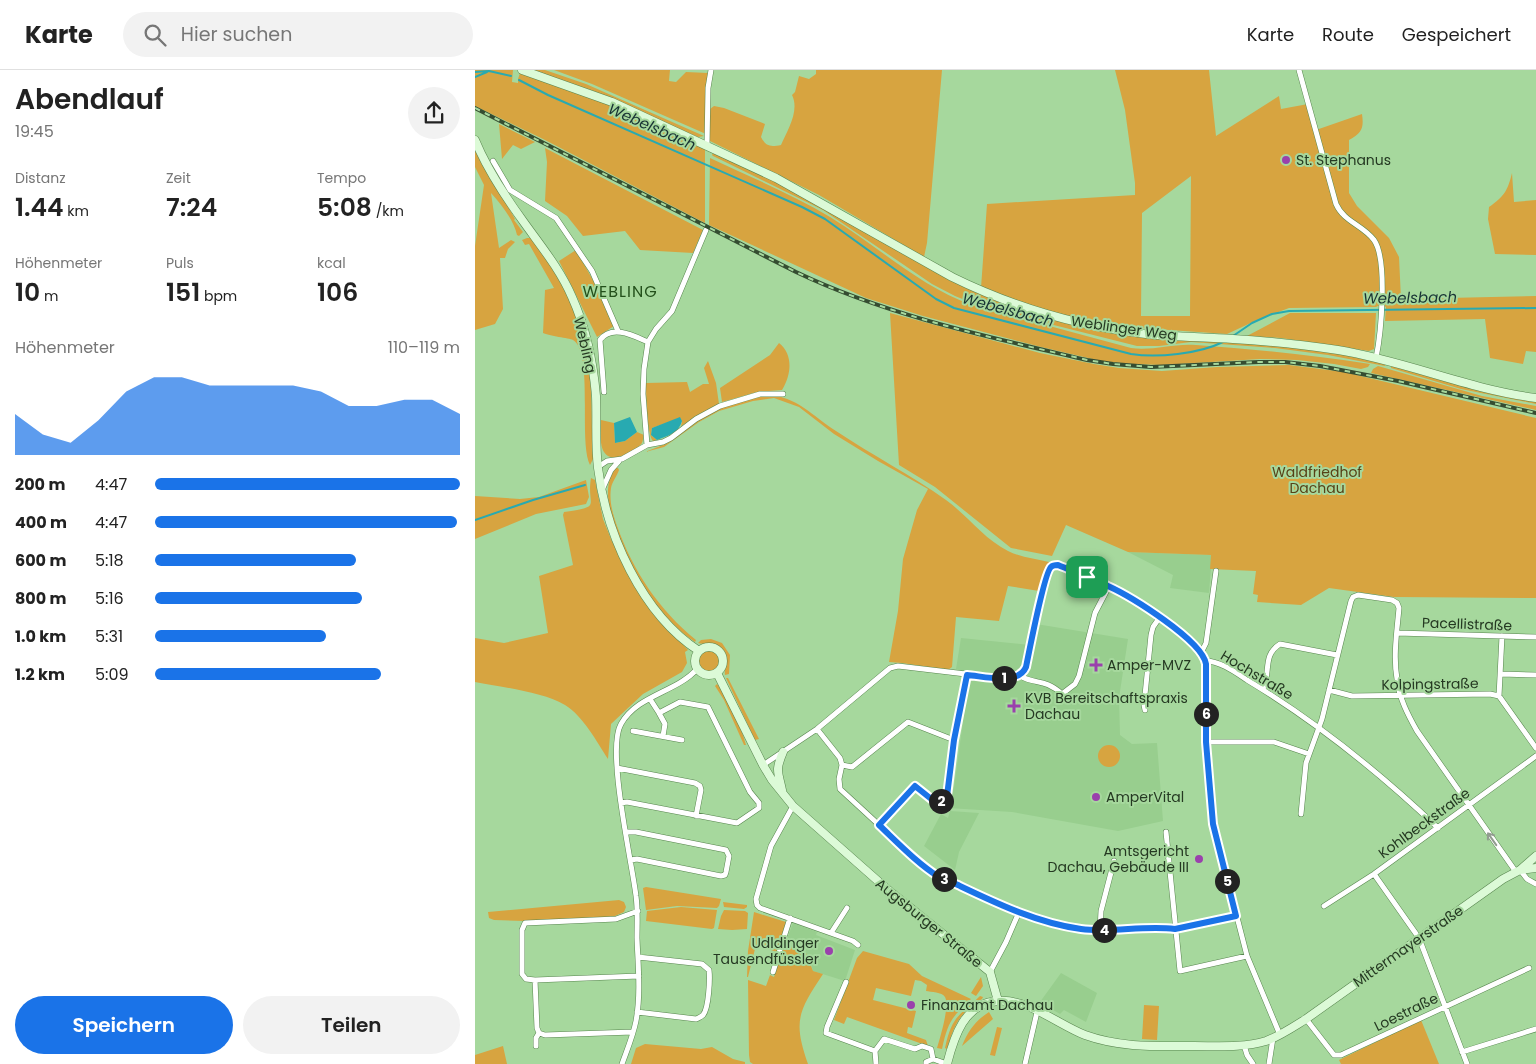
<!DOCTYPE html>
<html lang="de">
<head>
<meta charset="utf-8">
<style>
	:root { --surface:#fff; --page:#f2f2f2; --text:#222; --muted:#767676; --line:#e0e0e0; --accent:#1a73e8 }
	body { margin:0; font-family:Poppins,sans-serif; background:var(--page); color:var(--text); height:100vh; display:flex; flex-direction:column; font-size:19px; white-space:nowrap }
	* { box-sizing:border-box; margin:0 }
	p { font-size:16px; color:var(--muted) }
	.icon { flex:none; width:28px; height:28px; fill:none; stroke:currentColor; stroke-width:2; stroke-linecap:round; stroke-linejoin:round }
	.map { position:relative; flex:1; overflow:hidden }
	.details { display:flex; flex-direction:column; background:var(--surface); width:475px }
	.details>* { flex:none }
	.pin { position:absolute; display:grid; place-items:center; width:42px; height:42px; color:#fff; margin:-21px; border-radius:10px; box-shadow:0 2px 8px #0006 }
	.km { position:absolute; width:25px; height:25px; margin:-12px; border-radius:50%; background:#222; color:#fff; font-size:14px; line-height:25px; text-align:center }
	.round { display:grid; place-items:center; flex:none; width:52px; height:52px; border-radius:26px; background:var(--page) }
	.head { display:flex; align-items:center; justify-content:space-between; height:85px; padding:0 15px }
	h1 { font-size:28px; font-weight:600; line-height:38px }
	.metrics { display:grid; grid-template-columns:repeat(3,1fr); gap:8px; height:85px; padding:5px 15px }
	.metrics div { display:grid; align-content:center }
	.metrics b { font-size:25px; font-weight:600 }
	.metrics small { font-size:14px; font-weight:400 }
	.metrics p { font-size:14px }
	.chart { height:140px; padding:10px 15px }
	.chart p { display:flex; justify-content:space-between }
	.chart svg { width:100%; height:90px; margin-top:5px; fill:var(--accent); opacity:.7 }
	.action { display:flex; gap:10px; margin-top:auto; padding:10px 15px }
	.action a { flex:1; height:58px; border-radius:30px; background:var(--accent); color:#fff; font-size:20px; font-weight:600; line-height:58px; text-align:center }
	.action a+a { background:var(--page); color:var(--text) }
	ul { padding:0 15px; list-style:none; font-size:16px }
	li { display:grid; grid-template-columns:80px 60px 1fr; align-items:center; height:38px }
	li i { height:12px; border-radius:6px; background:var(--accent) }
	header { display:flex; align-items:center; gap:30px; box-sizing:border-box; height:70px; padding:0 25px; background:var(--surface); border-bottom:1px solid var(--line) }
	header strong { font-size:24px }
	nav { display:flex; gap:28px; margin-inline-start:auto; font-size:18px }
	.search { width:350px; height:45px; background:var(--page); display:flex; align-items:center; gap:12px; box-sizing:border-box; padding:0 18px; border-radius:28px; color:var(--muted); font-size:19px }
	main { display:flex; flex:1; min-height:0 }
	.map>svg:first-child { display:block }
	.built { fill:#98ce8e }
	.green { fill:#d7a440; fill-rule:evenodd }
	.water { fill:#28aab1 }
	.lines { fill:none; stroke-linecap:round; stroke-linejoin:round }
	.stream { stroke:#28aab1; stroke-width:2 }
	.street-casing { stroke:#57854e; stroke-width:6 }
	.secondary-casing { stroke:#57854e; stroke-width:9 }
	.street { stroke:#fff; stroke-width:5 }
	.secondary { stroke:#dcfad7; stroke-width:8 }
	.rail-casing { stroke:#354d31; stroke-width:4 }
	.rail { stroke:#a6d89d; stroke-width:2; stroke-dasharray:5.5; stroke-linecap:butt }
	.oneway { stroke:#929c90 }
	.route-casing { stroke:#fff; stroke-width:10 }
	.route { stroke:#1a73e8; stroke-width:6 }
	.poi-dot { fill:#9a41ac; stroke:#a6d89d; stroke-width:2 }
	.labels { text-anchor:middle; stroke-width:4; stroke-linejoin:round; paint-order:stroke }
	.poi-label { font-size:14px; fill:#253922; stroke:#a6d89d; text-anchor:start }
	.street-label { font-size:14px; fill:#253922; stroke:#a6d89d }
	.park-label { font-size:14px; fill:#574117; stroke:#a6d89d }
	.water-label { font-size:15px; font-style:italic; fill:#183334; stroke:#a6d89d }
	.quarter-label { font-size:16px; letter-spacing:1px; fill:#23501b; stroke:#a6d89d }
</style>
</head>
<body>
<header>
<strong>Karte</strong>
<div class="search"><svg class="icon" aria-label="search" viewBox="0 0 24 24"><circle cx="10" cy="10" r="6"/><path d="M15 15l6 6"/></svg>Hier suchen</div>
<nav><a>Karte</a><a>Route</a><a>Gespeichert</a></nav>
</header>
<main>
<section class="details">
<div class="head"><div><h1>Abendlauf</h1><p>19:45</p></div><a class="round"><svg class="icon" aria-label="share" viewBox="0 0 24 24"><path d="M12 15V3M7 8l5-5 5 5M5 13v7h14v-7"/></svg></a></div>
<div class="metrics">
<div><p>Distanz</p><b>1.44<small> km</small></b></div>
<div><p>Zeit</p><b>7:24</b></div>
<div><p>Tempo</p><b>5:08<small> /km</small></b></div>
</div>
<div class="metrics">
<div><p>Höhenmeter</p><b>10<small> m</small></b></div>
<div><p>Puls</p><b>151<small> bpm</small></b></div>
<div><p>kcal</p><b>106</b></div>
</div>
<div class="chart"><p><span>Höhenmeter</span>110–119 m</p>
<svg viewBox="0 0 160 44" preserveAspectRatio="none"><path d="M0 44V24L10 34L20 38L30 27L40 13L50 6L60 6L70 10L80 10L90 10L100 10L110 13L120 20L130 20L140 17L150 17L160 24V44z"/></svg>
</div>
<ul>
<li><b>200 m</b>4:47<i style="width:100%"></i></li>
<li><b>400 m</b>4:47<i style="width:99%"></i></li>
<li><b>600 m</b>5:18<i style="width:66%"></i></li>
<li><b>800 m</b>5:16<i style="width:68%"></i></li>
<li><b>1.0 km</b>5:31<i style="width:56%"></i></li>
<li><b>1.2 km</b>5:09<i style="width:74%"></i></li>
</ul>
<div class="action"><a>Speichern</a><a>Teilen</a></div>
</section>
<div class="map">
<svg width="1061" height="994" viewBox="0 0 1061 994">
	<rect width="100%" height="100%" fill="#a6d89d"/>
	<path class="built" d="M653,482L737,485L734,523L695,518L698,505Z
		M561,554L653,569L644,628L645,665L657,674L682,673L688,751L643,761L537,742L473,738L479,717L494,608L481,599L486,568L555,575Z
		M475,741L504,743L484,782L480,800L449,776L466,744L473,748Z
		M318,853L342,862L341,865L380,880L370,911L338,901L336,894L310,874Z
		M586,903L622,923L611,952L589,940L585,944L565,932Z"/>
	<path class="green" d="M0,0H38L37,12L43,13V9L45,3L102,22L141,37L230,77V153L70,70L0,36Z
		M55,0H70L111,14L229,66L223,67L121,22Z
		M79,0H195L194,11L201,12L211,2L233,3L231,64L117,14Z
		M341,0H467L452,173L449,187L344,125L235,71V39L239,36L249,38L290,54L286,67C291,77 296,77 306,75C312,61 325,41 317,25L320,22L324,6L334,9L341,4Z
		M640,0H734L741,66L804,26L806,39L833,34L841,60L887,44C889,58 887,63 874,70V123L882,136L914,168L924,187L926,229L1061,226V282L1051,281L1048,294L1015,288L1010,249L910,251L911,237L905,235L901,237L814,238L780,251L752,264L622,255L584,246L506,218L512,134L660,125V113L650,40ZM716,106L715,246H666L667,143Z
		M24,54L60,72L46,79L38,75L27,89Z
		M70,78L228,160L218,183L165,180L150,161L108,166L92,146L70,131L72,92Z
		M0,80C12,104 27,125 40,149L39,150L48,162L44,166L42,165C39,151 27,135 16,123L24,178L36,170L40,172L33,179L30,188H25L28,239L20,254L0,260V176L9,115L0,97Z
		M238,83H242L282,101L486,215L524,232L564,246L601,256L653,264L771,272L855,282L911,294L910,296L853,285L800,278L716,272L684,276H662L539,245L495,232L480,226L457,214L348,140L238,86L237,85Z
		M235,88C275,107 317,124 355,147C403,176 444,216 497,235L656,278C678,281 699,273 721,275C779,279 837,285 895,294L893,297L886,299L859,294L822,290L785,289L687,295L658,294L626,291L566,277L448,246L391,228L234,155Z
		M1037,103L1039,132L1061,130V185L1020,184L1013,149L1014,137C1029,127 1033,120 1037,103Z
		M52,168H57C81,203 104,239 112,282C118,317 116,354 118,389L115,395C103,372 119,283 98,270C94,268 74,266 68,263L70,220L79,218L54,174L50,175L47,170Z
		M101,180L124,221L139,256L122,267L84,191Z
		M415,243L565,283L619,294L644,298L687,301L742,297L814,295L869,302L1061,348V528L919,527L854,518L826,535L782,532L783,525L778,524L781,501L735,499L736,485L653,482L591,455L577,486L536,478L460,417L424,395Z
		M815,243H901L899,279L894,281L806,268L772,266Z
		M304,273C319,285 316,305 307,320L282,322L247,332L245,318L295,285Z
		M233,291L241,313L244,334L206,356L207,351L205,348L177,358L176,365L182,370L178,371C172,365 171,324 171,313L212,312L215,322L228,314H234L229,298Z
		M903,296L1007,326L1061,336V340L896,303L898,299Z
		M916,296L987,316L1038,327V328L1061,332V334L986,319L916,298Z
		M303,326C329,333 340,348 361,361C397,385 436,405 471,430C493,446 509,469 533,481C545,487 561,489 574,492L564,521L533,516L524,551L481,547L477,597L473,600L427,593L414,592L423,541L428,489L442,440L453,419L403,391L359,364L324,337L299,328L278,331L244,341L224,352L189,377L170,382L193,373L234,343L250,336L285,327Z
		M126,350L139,353L140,373L150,371L162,362L169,365C168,367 168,371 167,373C160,382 137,395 129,382C124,374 126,360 126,350Z
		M141,398H143L144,400C142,406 137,412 136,418C134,431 138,445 142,456C158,501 184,540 221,570L220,572C208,564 197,554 188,544C165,517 113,430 141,398Z
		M116,408L120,410L128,449L136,469L152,502L198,563L213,580L210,582L212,593L207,602L168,624L136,654L133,689C122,672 108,646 90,635C68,622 26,617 0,612V568L29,573L73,563L64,506L98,495L88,445L89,442C129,436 111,437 116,408Z
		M111,410L114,427L111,434L61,444L0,469V426L45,429L64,427Z
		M236,569L247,573L255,585L254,604L250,605C249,600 252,595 252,589C250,572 234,576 223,573L226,570Z
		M223 591a11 11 0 1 1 22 0a11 11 0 1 1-22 0Z
		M251,608H253L284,669L280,670Z
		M242,614C255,631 265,653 271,675H269L249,630L240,616Z
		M623 686a11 11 0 1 1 22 0a11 11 0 1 1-22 0Z
		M171,817L246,829L244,836L242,838L202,836L171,840L168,818Z
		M144,830L149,832L151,837L149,842L140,846L129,848L50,851L19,850L14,848L13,842Z
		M248,832L272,835V837L269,839L249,837Z
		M206,837L242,840L239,858L237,859L171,851L172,841Z
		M249,840L270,841L273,843L272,859L257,860L243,859L246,846Z
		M279,842L311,852L302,882L281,875L273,907H272L273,881Z
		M310,874L331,883L338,901L348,904C323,942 318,951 333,994H278L275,992L274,985L273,910L291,916L295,905L299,907Z
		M388,881L434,894L447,906L496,929C476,948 473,952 467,979L462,978C465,968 475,936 470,927C467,922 456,922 451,921L452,915L446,911L440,910L436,926L401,918L398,930L441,941L437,958L433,957L432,963L451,970L453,976L372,947L369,954L359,950L382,888Z
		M506,907L508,916L501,926L496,923Z
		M505,926L508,927L507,929C485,942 479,955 472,979L470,978C477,946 483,947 505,926Z
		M669,935L684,936L682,970L667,969Z
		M514,942L518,949L487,976C493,961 500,951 514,942Z
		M946,950L964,994H866L864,990Z
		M522,957L527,958L520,986L515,985Z
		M170,974L226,979L237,977L258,989L270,992V994H156L161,978Z
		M28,976L32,994H0V985Z"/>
	<path class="water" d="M155,347L162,362L150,371L140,373L139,353Z
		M205,347L207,351C204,363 192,366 182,370L176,365L177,358Z"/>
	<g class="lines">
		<path class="stream" d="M0,2L14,1L36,6
			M0,7L12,2
			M44,10L73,25L327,137L350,149L461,229L479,238L656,284C682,288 724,284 748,272
			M758,266L777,253L797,244L814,241L1061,238
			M0,450L58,430L110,415"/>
		<defs>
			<path id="street" d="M824,0L861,134C869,152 888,155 899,170C913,190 906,264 901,288
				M232,76L233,18L236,0
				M18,91L35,120L81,148L117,201L143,261
				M129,322L125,270C137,254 159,266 173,272
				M172,375L168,324L169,299L173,272L181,259L197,241L231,160
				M123,397L132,391L147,389L172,375L188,372L196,368L221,349L245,336L285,324H308
				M127,420L136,400L144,391
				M922,563L1061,567
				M726,583L731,573L741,501
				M730,591C745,591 760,602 772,610C840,651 905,703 963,758
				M1026,604L1061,605
				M545,606C561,615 569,608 587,624L600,614L604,606L620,543L634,516
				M788,619C796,603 787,585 805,574L862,585
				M854,620L877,626L1015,624L1024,626L1061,678
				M1024,626L1027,566
				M670,640L669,635L676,565L678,557L685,547
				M184,643L190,654L188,666
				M342,659L365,688L367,695
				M158,661L207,670
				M731,672H799L834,684
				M288,695L342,659L415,598L423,596L533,609L545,606L551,597C554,582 567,504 576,497C578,495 580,495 583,495C600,502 617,508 633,516C659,527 719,565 730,591L731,672L738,754L772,886L805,965
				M367,695L364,709L365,719L441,789L465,807L513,830L558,847L605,859L641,860L691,858L700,859L761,846
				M367,695L377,697L433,652L479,670
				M142,698L220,713L225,716L226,720L221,746
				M146,733L152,732L262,753L284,738V733L275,722L233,637L205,632L184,643L175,629
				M318,736L296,776L281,829L282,835L285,838L378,871L383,875
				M826,744L831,693L847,649L876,531L878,527L883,525L917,530L922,533L924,538C922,561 918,586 922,609C924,628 933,645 942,661L1041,802
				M404,755L440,716L460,732L468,731L472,726L479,670L492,605
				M151,762H161L251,780L254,786L251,802L250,805L246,806L162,789L156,790
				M691,762L705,901L772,886
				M1045,800L1052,809L1061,814
				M899,804L944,868L992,994
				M849,836L899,804L1061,686
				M163,841L141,849L50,853L47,860V904L51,909L60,910L164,906
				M625,860L626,841L639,791
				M356,863L372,838
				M298,902L315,848
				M515,902L531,872L544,842
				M60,910L62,958L64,963L70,965L158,962
				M371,912L352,957L351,963L400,981L409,969L440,979L447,976L456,979L458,989L451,992V994
				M162,942L221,949C225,947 226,947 228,945C234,938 235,908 234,900L227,894L163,887
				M831,949L859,985H866L1054,898
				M769,975L772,985L778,994
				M61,976V968L64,963
				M400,981L401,994
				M987,982L1061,959
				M458,989L472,994
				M147,994C152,980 158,966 161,951C166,924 163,895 162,868C162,854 163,840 161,826C157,792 131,680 146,654C162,625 202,622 222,599
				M550,994L562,942
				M794,994L798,968"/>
			<path id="secondary" d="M47,0L137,32L301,108L477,207C540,238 601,256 671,264C700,267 729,267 758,269C793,271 828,275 863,280C931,291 992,319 1061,328
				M0,70C12,99 29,125 48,151C65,175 85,199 97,227C111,258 118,291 121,326C122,350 120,374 123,398C131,464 167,544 224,581
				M220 591a14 14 0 1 1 28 0a14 14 0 1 1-28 0Z
				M242,603L288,695L297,710L318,736L412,819L515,902L523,931
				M307,720C303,701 300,701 308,682
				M1045,800L1061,798
				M472,994C479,967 489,933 523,931C552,928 584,955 610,965C646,978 682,976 719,976C743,976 768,978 791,971C805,966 818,957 831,949L1028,809L1045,800L1061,786"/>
		</defs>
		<use href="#street" class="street-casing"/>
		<use href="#secondary" class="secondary-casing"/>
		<use href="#street" class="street"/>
		<use href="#secondary" class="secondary"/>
		<defs>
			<path id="rail" d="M0,38L321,202C413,246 514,267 612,290L638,294L676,297L784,292H810L845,296L923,311L1061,343"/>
		</defs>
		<use href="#rail" class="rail-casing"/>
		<use href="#rail" class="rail"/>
	</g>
	<defs><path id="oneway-shaft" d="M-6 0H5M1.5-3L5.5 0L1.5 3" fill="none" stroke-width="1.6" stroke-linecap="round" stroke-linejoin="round" transform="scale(1.25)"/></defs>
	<use class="oneway" href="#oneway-shaft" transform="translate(1017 769) rotate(-125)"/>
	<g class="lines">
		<defs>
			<path id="route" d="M583,495C600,502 617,508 633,516C655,526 727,570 731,594V672L738,754L761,846L700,859C669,855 637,863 606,859C563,853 523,834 485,816C478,812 470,811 464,807C442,793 423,773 404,755L440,716L460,732L468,731L472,726L479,670L492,605C508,606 543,616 551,597C554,583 569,503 576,497C578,495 580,495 583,495Z"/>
		</defs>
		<use href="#route" class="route-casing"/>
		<use href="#route" class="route"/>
	</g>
	<g class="poi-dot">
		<circle cx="811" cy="90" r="5"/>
		<path d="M618.5 587.5h5v5h5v5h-5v5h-5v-5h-5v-5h5z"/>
		<path d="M536.5 628.5h5v5h5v5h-5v5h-5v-5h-5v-5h5z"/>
		<circle cx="621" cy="727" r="5"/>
		<circle cx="724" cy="789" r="5"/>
		<circle cx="354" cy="881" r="5"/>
		<circle cx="436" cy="935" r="5"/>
	</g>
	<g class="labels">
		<g class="poi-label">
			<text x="821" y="95">St. Stephanus</text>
			<text x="632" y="600">Amper-MVZ</text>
			<text x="550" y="633">KVB Bereitschaftspraxis<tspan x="550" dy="16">Dachau</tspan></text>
			<text x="631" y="732">AmperVital</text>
			<text x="714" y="786" text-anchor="end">Amtsgericht<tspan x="714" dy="16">Dachau, Gebäude III</tspan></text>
			<text x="344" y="878" text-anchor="end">Udldinger<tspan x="344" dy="16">Tausendfüssler</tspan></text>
			<text x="446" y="940">Finanzamt Dachau</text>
		</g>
		<g class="street-label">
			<text transform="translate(649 258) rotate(8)" y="5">Weblinger Weg</text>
			<text transform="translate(110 275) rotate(77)" y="5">Webling</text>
			<text transform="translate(992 554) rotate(2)" y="5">Pacellistraße</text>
			<text transform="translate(782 605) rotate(31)" y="5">Hochstraße</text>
			<text transform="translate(955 614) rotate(-1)" y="5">Kolpingstraße</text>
			<text transform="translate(949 753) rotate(-36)" y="5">Kohlbeckstraße</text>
			<text transform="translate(454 853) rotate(39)" y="5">Augsburger Straße</text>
			<text transform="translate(933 876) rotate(-35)" y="5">Mittermayerstraße</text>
			<text transform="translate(931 942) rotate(-26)" y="5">Loestraße</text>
		</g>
		<g class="park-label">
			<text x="842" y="407">Waldfriedhof<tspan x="842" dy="16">Dachau</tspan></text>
		</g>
		<g class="water-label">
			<text transform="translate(177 57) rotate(24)" y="5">Webelsbach</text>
			<text transform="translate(935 228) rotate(-1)" y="5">Webelsbach</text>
			<text transform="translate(533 240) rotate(15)" y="5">Webelsbach</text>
		</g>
		<g class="quarter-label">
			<text x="145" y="227">WEBLING</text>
		</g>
	</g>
</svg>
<div class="pin" style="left:612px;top:507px;background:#1e9e55"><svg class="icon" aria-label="arrive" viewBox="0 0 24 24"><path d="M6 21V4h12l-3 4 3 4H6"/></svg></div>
<b class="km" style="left:529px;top:608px">1</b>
<b class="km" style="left:466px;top:731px">2</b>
<b class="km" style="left:469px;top:809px">3</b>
<b class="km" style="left:629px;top:860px">4</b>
<b class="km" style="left:752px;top:811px">5</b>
<b class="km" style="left:731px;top:644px">6</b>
</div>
</main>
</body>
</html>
